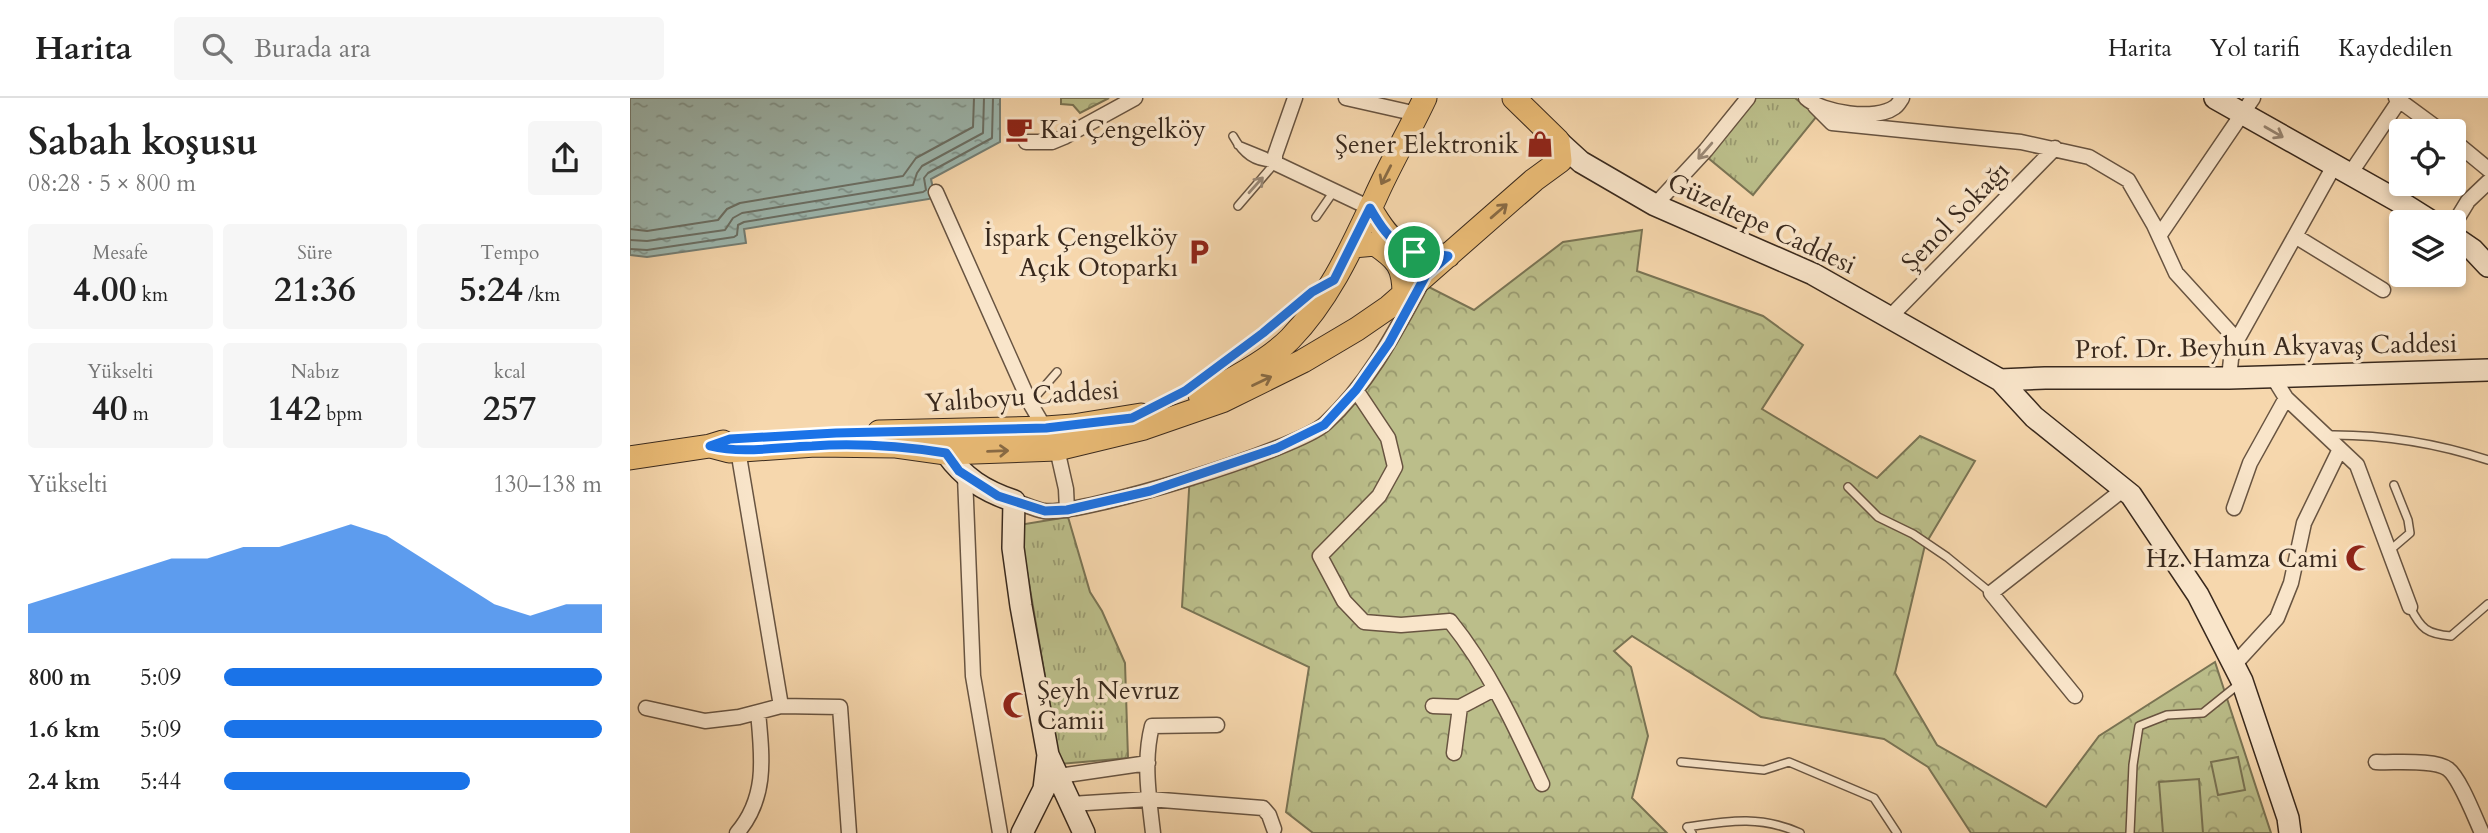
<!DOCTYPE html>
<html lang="tr">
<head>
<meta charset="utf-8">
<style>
	:root { --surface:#fff; --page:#f6f6f6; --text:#222; --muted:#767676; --line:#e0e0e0; --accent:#1a73e8 }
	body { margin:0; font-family:Cardo,serif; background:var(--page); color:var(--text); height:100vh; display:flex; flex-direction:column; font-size:26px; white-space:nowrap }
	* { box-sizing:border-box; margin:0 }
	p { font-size:23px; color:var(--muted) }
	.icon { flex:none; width:38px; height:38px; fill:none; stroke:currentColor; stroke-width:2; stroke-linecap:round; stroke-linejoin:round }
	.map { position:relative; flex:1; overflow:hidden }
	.side { display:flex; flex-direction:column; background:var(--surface); width:630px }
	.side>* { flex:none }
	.controls { position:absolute; left:1759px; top:21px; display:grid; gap:14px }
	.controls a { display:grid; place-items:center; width:77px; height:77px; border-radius:7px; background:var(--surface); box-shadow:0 4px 10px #0003; font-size:35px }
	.pin { position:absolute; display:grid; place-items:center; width:60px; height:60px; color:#fff; margin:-30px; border:4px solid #fff; border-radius:50%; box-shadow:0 2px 7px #0007 }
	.round { display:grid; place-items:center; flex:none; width:74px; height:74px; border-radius:7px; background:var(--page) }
	.head { display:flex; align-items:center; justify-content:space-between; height:119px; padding:0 28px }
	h1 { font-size:38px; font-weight:600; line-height:52px }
	.stats { display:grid; grid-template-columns:repeat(3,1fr); gap:10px; height:119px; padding:7px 28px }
	.stats div { display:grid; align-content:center; border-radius:7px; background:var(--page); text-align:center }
	.stats b { font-size:35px; font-weight:600 }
	.stats small { font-size:19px; font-weight:400 }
	.stats p { font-size:19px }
	.chart { height:196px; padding:14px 28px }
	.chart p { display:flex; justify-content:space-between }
	.chart svg { width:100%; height:126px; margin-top:7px; fill:var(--accent); opacity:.7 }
	ul { padding:0 28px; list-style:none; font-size:23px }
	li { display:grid; grid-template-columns:112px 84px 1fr; align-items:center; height:52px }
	li i { height:18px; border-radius:9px; background:var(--accent) }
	header { display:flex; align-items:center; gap:42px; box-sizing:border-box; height:98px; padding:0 35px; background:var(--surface); border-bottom:2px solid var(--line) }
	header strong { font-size:33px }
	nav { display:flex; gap:38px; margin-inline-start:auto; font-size:24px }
	.search { width:490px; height:63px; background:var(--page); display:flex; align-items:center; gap:18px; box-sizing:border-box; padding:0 24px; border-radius:7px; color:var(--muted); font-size:26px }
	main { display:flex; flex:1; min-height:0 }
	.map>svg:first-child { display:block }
	.grass { fill:url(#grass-tufts); stroke:#7a7454; stroke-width:2 }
	.forest { fill:url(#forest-crowns); stroke:#7a7454; stroke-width:2 }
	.pitch { fill:#bbbe8a; stroke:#7a7454; stroke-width:2 }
	.water { fill:url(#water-ripples); stroke:#757f75; stroke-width:2 }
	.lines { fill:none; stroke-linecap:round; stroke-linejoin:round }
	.shore { stroke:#6b7066; stroke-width:2 }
	.lane-casing { stroke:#685441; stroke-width:10 }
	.street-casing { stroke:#685441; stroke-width:17 }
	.secondary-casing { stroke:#39291d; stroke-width:24 }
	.primary-casing { stroke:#39291d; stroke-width:25 }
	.lane { stroke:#f9e5ca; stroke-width:7 }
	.street { stroke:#f9e5ca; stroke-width:14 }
	.secondary { stroke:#f9e5ca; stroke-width:21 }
	.primary { stroke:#ebbc76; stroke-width:23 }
	.oneway { stroke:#998774 }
	.oneway2 { stroke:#896b45 }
	.route-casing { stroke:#fff; stroke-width:14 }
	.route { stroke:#1a73e8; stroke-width:9 }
	.labels { text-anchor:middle; stroke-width:7; stroke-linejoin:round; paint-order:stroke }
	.poi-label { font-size:26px; fill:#39291d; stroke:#f9e5ca; text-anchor:end }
	.street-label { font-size:26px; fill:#39291d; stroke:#f9e5ca }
</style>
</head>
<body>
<header>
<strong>Harita</strong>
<div class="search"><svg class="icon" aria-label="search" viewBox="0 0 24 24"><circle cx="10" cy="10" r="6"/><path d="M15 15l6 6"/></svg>Burada ara</div>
<nav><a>Harita</a><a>Yol tarifi</a><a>Kaydedilen</a></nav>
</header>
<main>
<section class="side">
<div class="head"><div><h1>Sabah koşusu</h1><p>08:28 · 5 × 800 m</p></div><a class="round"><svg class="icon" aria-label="share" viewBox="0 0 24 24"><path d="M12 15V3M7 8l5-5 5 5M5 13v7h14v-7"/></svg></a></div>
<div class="stats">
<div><p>Mesafe</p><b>4.00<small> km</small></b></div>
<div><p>Süre</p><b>21:36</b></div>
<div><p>Tempo</p><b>5:24<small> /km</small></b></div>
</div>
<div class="stats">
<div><p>Yükselti</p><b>40<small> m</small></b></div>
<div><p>Nabız</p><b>142<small> bpm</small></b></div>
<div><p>kcal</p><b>257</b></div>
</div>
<div class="chart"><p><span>Yükselti</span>130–138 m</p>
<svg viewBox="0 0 160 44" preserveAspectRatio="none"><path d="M0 44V34L10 30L20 26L30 22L40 18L50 18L60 14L70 14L80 10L90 6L100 10L110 18L120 26L130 34L140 38L150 34L160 34V44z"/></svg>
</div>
<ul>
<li><b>800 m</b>5:09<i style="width:100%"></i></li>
<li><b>1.6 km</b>5:09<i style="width:100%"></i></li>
<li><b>2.4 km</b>5:44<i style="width:65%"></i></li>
</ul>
</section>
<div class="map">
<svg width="1858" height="735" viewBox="0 0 1858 735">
	<defs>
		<pattern id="grass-tufts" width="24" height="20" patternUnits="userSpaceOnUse" patternTransform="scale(1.75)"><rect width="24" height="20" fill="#bbbe8a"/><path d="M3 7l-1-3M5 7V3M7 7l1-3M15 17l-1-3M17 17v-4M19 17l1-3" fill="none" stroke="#999a70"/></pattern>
		<pattern id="forest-crowns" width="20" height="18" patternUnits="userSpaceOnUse" patternTransform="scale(1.75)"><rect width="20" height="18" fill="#bbbe8a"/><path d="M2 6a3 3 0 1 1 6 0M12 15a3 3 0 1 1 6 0" fill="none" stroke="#999a70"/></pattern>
		<pattern id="water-ripples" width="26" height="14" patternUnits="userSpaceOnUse" patternTransform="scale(1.75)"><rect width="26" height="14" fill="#9db8b0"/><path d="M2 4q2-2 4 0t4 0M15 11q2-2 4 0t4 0" fill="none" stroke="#81968f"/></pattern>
	</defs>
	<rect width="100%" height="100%" fill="#f6d7ad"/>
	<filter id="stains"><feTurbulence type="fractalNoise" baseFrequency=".00286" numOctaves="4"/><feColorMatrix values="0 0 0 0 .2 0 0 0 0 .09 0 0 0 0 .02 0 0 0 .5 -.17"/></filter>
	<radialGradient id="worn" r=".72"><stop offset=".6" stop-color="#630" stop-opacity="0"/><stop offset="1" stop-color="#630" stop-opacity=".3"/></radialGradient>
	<path class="grass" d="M1125,0H1165L1187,18L1123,97L1077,59Z
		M438,419L460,494L472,513L495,565L498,660L430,666L389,427Z"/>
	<path class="forest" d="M431,0H479L450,15L443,7L431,6Z
		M1012,132L1007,173L1133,218L1173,247L1132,311L1247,380L1290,338L1345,363L1295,447L1265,575L1307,647L1416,709L1469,638L1585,564L1641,735H1341L1298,669L1254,641L1131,619L1002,538L984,553L1001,569L1018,638L1002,700L1037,735H683L656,714L679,569L552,509L560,376L704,327L797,188L844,212L933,144Z"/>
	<path class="pitch" d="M1608,659L1615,692L1588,697L1581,664Z
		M1569,681L1573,735H1533L1529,684Z"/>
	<path class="water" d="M0,0H370V44L301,81L305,100L114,131L116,145L17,159L0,157Z"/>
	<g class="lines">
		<path class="shore" d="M0,131L17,133L88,122L97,111L110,105L273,78L286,60L343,29L344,0
			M0,142L17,143L95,132L103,120L112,115L283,87L287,75L292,68L353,35L354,0
			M0,151L17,152L104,139L107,137L108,127L114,124L293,94L296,92L294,80L298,75L362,40L363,0"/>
		<defs>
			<path id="lane" d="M603,38C613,56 624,65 645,65
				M608,47L635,58L644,65
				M608,108L645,65
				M686,119L704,93
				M400,305L427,274
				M513,314L555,293L692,189
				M1695,337C1750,336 1806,345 1858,362
				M1218,389L1248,419L1283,436L1317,459L1361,495
				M1759,453L1780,435L1778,422L1764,387
				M1780,509C1791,531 1797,536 1821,538L1858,506
				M1051,664L1134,672L1159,664L1244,700L1267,735
				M1062,735L1057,729C1098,723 1130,717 1170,735
				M1500,735L1503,667L1509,628L1537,617L1573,615L1609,586"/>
			<path id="street" d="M665,0L645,57V65L740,110
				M716,0L787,16
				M1176,0C1192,15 1246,23 1265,9C1268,7 1270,3 1272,0
				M1766,0L1811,33
				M1185,8L1202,25L1391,44L1459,59L1498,82L1524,127L1546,175L1607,242
				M1824,43L1858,71
				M396,44H422L434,39L505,0
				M1720,76L1771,0
				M306,94L400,305L427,351L436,391L437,412
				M1025,107L1076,52L1118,0
				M1824,126L1838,103L1858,84
				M1529,138L1623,0
				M1665,138L1753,192
				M1259,220L1425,50
				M1643,279L1656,300L1727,367L1780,509
				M1599,280L1601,261L1607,242L1704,68
				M726,292L758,340L765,369L749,398L690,458L714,503L734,524L771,527L820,523C859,571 886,630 912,686
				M108,352L151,608
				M335,378L343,578L370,735
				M384,403C394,406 404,411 414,413C451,418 669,351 696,325C737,287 763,238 789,190
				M1604,410L1620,365L1656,300
				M1604,567L1647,520L1661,485L1674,425L1710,351
				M1445,598L1361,495L1494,391
				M803,608L830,609L864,591
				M16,610L75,623L109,619L151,608L210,609L219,735
				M824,655L830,609
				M1746,664C1764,665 1805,661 1818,671C1830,680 1845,720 1852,735
				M429,678L518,665
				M441,706L519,701L633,710L639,717L644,731
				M107,735C138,699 132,658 128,614
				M523,735C519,700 513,663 522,628L587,627"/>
			<path id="secondary" d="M1585,0L1775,107L1802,124
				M928,43L951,64L1025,107L1183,176L1370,282L1404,319L1501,397L1568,497L1612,583L1658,720L1660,735
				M1824,139L1843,152L1858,168
				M1370,282L1415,280H1599L1858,272
				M316,355C334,380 354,393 384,403L383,450L391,508L418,657L414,691L392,735
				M418,657L454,735"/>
			<path id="primary" d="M740,110C763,150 773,153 818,158
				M723,148L745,146C767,161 774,168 774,196
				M570,297C598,285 639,262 660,241C699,201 722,149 745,100C760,66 779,34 795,0
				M249,334L416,330L443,328L511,317
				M80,348L99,353L185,347L266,348L316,355L427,351L514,330L592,303L673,263L727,231L759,209L904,82L930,63L928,43L884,0
				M0,360L80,348L93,344"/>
		</defs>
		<use href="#lane" class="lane-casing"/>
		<use href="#street" class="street-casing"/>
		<use href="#secondary" class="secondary-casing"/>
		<use href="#primary" class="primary-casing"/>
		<use href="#lane" class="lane"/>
		<use href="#street" class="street"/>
		<use href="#secondary" class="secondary"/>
		<use href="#primary" class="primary"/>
	</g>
	<defs><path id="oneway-shaft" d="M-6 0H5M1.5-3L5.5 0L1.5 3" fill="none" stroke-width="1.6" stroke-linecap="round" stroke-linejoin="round" transform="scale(1.75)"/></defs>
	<g class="oneway">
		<use href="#oneway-shaft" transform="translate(1644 34) rotate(30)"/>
		<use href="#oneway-shaft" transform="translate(1075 53) rotate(131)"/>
		<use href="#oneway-shaft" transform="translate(626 87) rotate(-48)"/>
	</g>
	<g class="oneway2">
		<use href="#oneway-shaft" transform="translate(756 77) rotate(117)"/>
		<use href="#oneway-shaft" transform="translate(869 113) rotate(-41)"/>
		<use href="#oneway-shaft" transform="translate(632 283) rotate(-26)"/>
		<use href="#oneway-shaft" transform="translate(368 353) rotate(-2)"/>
	</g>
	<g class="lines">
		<defs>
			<path id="route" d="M740,110C763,150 773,153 818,158L796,177L759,245L726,292L694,327L647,350L520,393L437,412L415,413L368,398L329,373L316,355C271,348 227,345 182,348C148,349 113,356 80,348L100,341L206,335L416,330L502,320L555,293L633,235L682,194L704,182Z"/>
		</defs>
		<use href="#route" class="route-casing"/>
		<use href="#route" class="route"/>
	</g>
	<defs>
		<symbol id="cafe-bare" viewBox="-9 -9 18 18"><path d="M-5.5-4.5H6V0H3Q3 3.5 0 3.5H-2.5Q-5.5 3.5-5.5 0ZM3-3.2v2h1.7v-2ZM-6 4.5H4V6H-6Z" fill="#8f2418" stroke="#f9e5ca" stroke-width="2.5" paint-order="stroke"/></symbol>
		<symbol id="shop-bare" viewBox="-9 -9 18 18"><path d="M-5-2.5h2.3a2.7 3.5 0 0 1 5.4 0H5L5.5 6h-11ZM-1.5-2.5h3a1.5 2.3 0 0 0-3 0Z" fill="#8f2418" stroke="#f9e5ca" stroke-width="2.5" paint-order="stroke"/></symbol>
		<symbol id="parking-bare" viewBox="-9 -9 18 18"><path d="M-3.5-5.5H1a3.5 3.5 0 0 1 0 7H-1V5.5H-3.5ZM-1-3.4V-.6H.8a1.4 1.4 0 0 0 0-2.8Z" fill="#8f2418" stroke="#f9e5ca" stroke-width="2.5" paint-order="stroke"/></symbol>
		<symbol id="mosque-bare" viewBox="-9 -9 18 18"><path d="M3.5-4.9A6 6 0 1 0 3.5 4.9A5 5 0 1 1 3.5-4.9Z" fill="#8f2418" stroke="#f9e5ca" stroke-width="2.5" paint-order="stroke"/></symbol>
	</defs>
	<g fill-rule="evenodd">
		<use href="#cafe-bare" x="370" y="12" width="38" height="38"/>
		<use href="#shop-bare" x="891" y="27" width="38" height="38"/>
		<use href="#parking-bare" x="550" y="135" width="38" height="38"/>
		<use href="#mosque-bare" x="1710" y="441" width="38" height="38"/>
		<use href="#mosque-bare" x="367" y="588" width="38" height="38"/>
	</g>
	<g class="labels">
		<g class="poi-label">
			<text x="410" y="40" text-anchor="start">Kai Çengelköy</text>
			<text x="889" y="55">Şener Elektronik</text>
			<text x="548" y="148">İspark Çengelköy<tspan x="548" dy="30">Açık Otoparkı</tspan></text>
			<text x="1708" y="469">Hz. Hamza Cami</text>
			<text x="407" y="601" text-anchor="start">Şeyh Nevruz<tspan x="407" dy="30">Camii</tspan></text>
		</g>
		<g class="street-label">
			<text transform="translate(1325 118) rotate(-46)" y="9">Şenol Sokağı</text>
			<text transform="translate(1132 125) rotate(25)" y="9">Güzeltepe Caddesi</text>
			<text transform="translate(1636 248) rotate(-1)" y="9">Prof. Dr. Beyhun Akyavaş Caddesi</text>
			<text transform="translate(392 298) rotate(-4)" y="9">Yalıboyu Caddesi</text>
		</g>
	</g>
	<rect width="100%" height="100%" filter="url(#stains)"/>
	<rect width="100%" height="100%" fill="url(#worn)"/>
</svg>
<div class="controls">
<a><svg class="icon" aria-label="locate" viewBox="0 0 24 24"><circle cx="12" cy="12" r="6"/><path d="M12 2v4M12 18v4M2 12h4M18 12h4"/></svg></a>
<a><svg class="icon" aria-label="layers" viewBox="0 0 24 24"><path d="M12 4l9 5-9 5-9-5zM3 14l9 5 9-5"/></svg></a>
</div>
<div class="pin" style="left:784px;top:154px;background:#1e9e55"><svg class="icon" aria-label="arrive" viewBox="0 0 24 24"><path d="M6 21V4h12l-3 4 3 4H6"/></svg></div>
</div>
</main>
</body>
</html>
